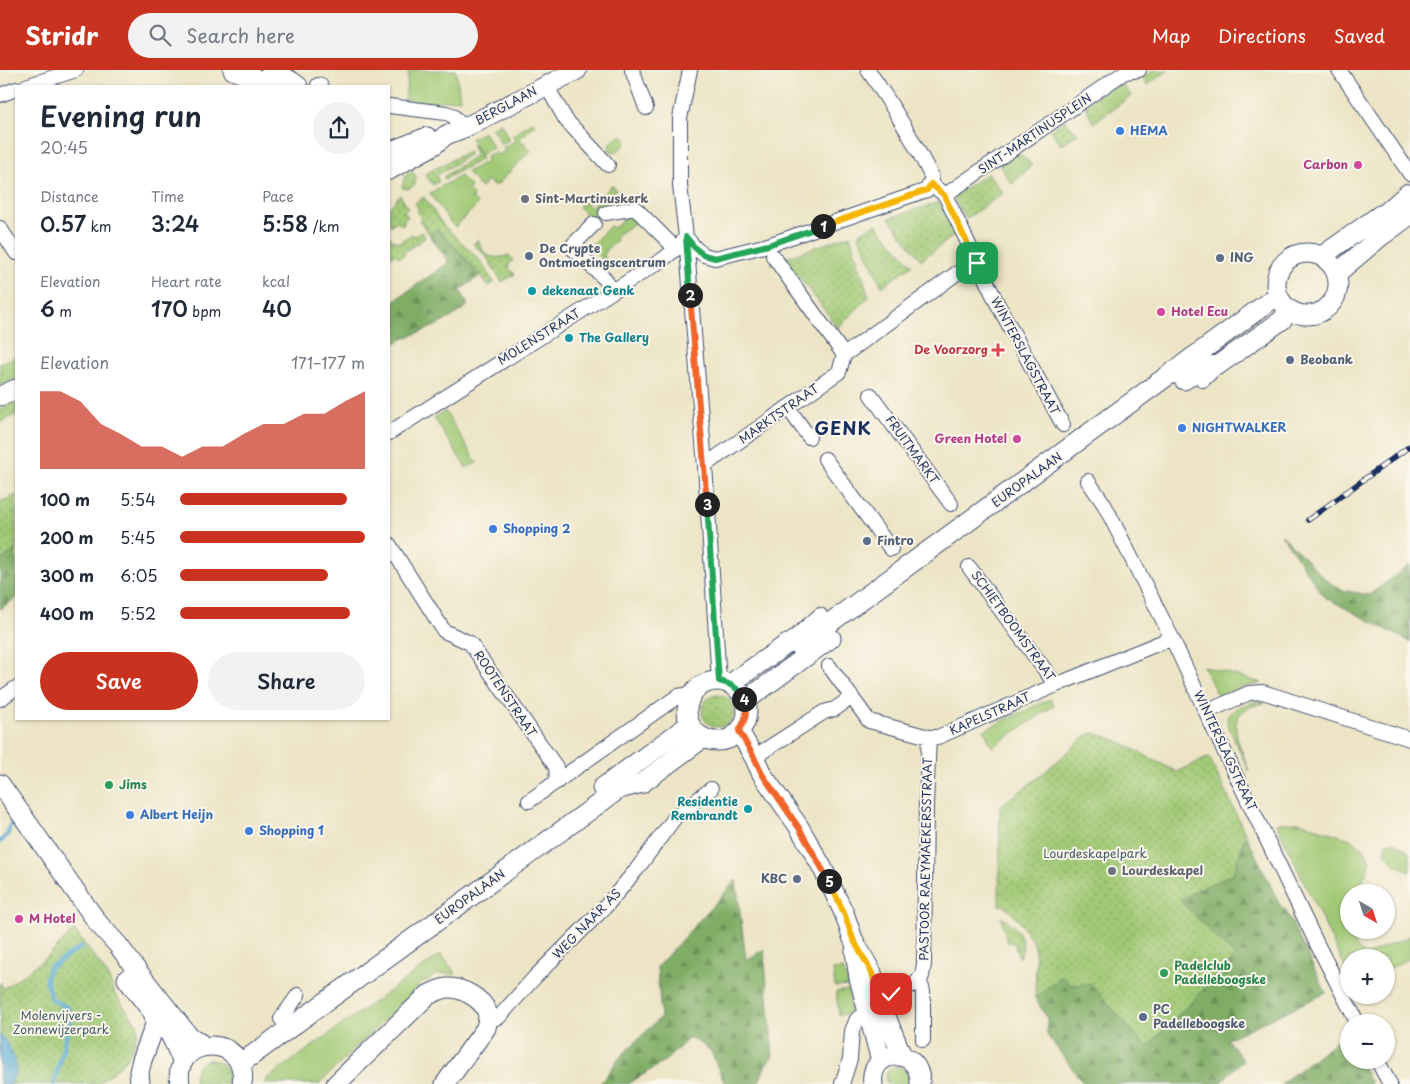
<!DOCTYPE html>
<html lang="en">
<head>
<meta charset="utf-8">
<style>
	:root { --surface:#fff; --page:#f2f2f3; --text:#1f2937; --muted:#747a83; --accent:#c8321e }
	body { margin:0; font-family:"Playpen Sans",sans-serif; background:var(--page); color:var(--text); height:100vh; display:flex; flex-direction:column; font-size:19px; white-space:nowrap }
	* { box-sizing:border-box; margin:0 }
	p { font-size:16px; color:var(--muted) }
	.icon { flex:none; width:28px; height:28px; fill:none; stroke:currentColor; stroke-width:2; stroke-linecap:round; stroke-linejoin:round }
	.map { position:relative; flex:1; overflow:hidden }
	.panel { position:absolute; left:15px; top:15px; width:375px; height:635px; display:flex; flex-direction:column; background:var(--surface); border-radius:0px; box-shadow:0 1px 4px #0004 }
	.panel>* { flex:none }
	.needle { width:32px; rotate:141deg }
	.tools { position:absolute; left:1340px; top:814px; display:grid; gap:10px }
	.tools a { display:grid; place-items:center; width:55px; height:55px; border-radius:50%; background:var(--surface); box-shadow:0 1px 4px #0004; font-size:25px }
	.pin { position:absolute; display:grid; place-items:center; width:42px; height:42px; color:#fff; margin:-21px; border-radius:10px; box-shadow:0 2px 8px #0006 }
	.km { position:absolute; width:25px; height:25px; margin:-12px; border-radius:50%; background:#222; color:#fff; font-size:14px; line-height:25px; text-align:center }
	.round { display:grid; place-items:center; flex:none; width:52px; height:52px; border-radius:26px; background:var(--page) }
	.head { display:flex; align-items:center; justify-content:space-between; height:85px; padding:0 25px }
	h1 { font-size:28px; font-weight:600; line-height:38px }
	.stats { display:grid; grid-template-columns:repeat(3,1fr); gap:8px; height:85px; padding:5px 25px }
	.stats div { display:grid; align-content:center }
	.stats b { font-size:21px; font-weight:600 }
	.stats small { font-size:14px; font-weight:400 }
	.stats p { font-size:14px }
	.chart { height:140px; padding:10px 25px }
	.chart p { display:flex; justify-content:space-between }
	.chart svg { width:100%; height:90px; margin-top:5px; fill:var(--accent); opacity:.7 }
	.cta { display:flex; gap:10px; margin-top:auto; padding:10px 25px }
	.cta a { flex:1; height:58px; border-radius:30px; background:var(--accent); color:#fff; font-size:20px; font-weight:600; line-height:58px; text-align:center }
	.cta a+a { background:var(--page); color:var(--text) }
	ul { padding:0 25px; list-style:none; font-size:16px }
	li { display:grid; grid-template-columns:80px 60px 1fr; align-items:center; height:38px }
	li i { height:12px; border-radius:6px; background:var(--accent) }
	header { display:flex; align-items:center; gap:30px; box-sizing:border-box; height:70px; padding:0 25px; background:var(--accent); color:#fff }
	header strong { font-size:24px }
	nav { display:flex; gap:28px; margin-inline-start:auto; font-size:18px }
	.search { width:350px; height:45px; background:var(--page); display:flex; align-items:center; gap:12px; box-sizing:border-box; padding:0 18px; border-radius:28px; color:var(--muted); font-size:19px }
	.map>svg:first-child { display:block }
	.grass { fill:#a1c974; stroke:#5e7c69 }
	.forest { fill:url(#forest-firs); stroke:#4e6e62 }
	.park { fill:url(#park-dots); stroke:#5e7c69 }
	.water { fill:#5dacd7; stroke:#3c6e9a }
	.lines { fill:none; stroke-linecap:round; stroke-linejoin:round }
	.stream { stroke:#5dacd7; stroke-width:4.5 }
	.street-casing { stroke:#3a4a6d; stroke-width:16 }
	.secondary-casing { stroke:#3a4a6d; stroke-width:21 }
	.street { stroke:#fff; stroke-width:14 }
	.secondary { stroke:#fff; stroke-width:19 }
	.rail-casing { stroke:#1b2f5e; stroke-width:5.5 }
	.rail { stroke:#fbf7ec; stroke-width:4; stroke-dasharray:11; stroke-linecap:butt }
	.split-1-casing { stroke:#fff; stroke-width:10 }
	.split-2-casing { stroke:#fff; stroke-width:10 }
	.split-3-casing { stroke:#fff; stroke-width:10 }
	.split-4-casing { stroke:#fff; stroke-width:10 }
	.split-5-casing { stroke:#fff; stroke-width:10 }
	.split-6-casing { stroke:#fff; stroke-width:10 }
	.split-1 { stroke:#f5b400; stroke-width:6 }
	.split-2 { stroke:#22a559; stroke-width:6 }
	.split-3 { stroke:#f0652b; stroke-width:6 }
	.split-4 { stroke:#22a559; stroke-width:6 }
	.split-5 { stroke:#f0652b; stroke-width:6 }
	.split-6 { stroke:#f5b400; stroke-width:6 }
	.shop-dot { fill:#3f7fe0; stroke:#fbf7ec; stroke-width:2 }
	.hotel-dot { fill:#d1479c; stroke:#fbf7ec; stroke-width:2 }
	.worship-dot { fill:#6b7280; stroke:#fbf7ec; stroke-width:2 }
	.service-dot { fill:#5c6f8a; stroke:#fbf7ec; stroke-width:2 }
	.culture-dot { fill:#0f9aa8; stroke:#fbf7ec; stroke-width:2 }
	.health-dot { fill:#e0444e; stroke:#fbf7ec; stroke-width:2 }
	.leisure-dot { fill:#2e9e5b; stroke:#fbf7ec; stroke-width:2 }
	.labels { text-anchor:middle; stroke-width:4; stroke-linejoin:round; paint-order:stroke }
	.street-label { font-size:12px; fill:#1b2f5e; stroke:#fbf7ec }
	.shop-label { font-size:12px; font-weight:bold; fill:#366cbe; stroke:#fbf7ec; text-anchor:start }
	.hotel-label { font-size:12px; font-weight:bold; fill:#b23c85; stroke:#fbf7ec; text-anchor:end }
	.worship-label { font-size:12px; font-weight:bold; fill:#5b616d; stroke:#fbf7ec; text-anchor:start }
	.service-label { font-size:12px; font-weight:bold; fill:#4e5e75; stroke:#fbf7ec; text-anchor:start }
	.culture-label { font-size:12px; font-weight:bold; fill:#0d838f; stroke:#fbf7ec; text-anchor:start }
	.health-label { font-size:12px; font-weight:bold; fill:#be3a42; stroke:#fbf7ec; text-anchor:end }
	.leisure-label { font-size:12px; font-weight:bold; fill:#27864d; stroke:#fbf7ec; text-anchor:start }
	.park-label { font-size:12px; fill:#435d65; stroke:#fbf7ec }
	.district-label { font-size:18px; font-weight:bold; letter-spacing:1px; fill:#1b2f5e; stroke:#fbf7ec }
</style>
</head>
<body>
<header>
<strong>Stridr</strong>
<div class="search"><svg class="icon" aria-label="search" viewBox="0 0 24 24"><circle cx="10" cy="10" r="6"/><path d="M15 15l6 6"/></svg>Search here</div>
<nav><a>Map</a><a>Directions</a><a>Saved</a></nav>
</header>
<div class="map">
<svg width="1410" height="1014" viewBox="0 0 1410 1014">
	<defs>
		<pattern id="forest-firs" width="22" height="20" patternUnits="userSpaceOnUse" patternTransform="scale(1.25)"><rect width="22" height="20" fill="#80ad66"/><path d="M5 1l3.5 6h-7zM16 11l3.5 6h-7z" fill="#688d57"/></pattern>
		<pattern id="park-dots" width="8" height="8" patternUnits="userSpaceOnUse" patternTransform="scale(1.25)"><rect width="8" height="8" fill="#a1c974"/><path d="M2 2h.1M6 6h.1" fill="none" stroke="#82a462" stroke-width="1.8" stroke-linecap="round"/></pattern>
	</defs>
	<rect width="100%" height="100%" fill="#fbf7ec"/>
	<filter id="ink" filterUnits="userSpaceOnUse"><feTurbulence type="fractalNoise" baseFrequency=".02" numOctaves="2"/><feDisplacementMap in="SourceGraphic" scale="10" xChannelSelector="R" yChannelSelector="G"/><feConvolveMatrix kernelMatrix="1 2 1 2 8 2 1 2 1" color-interpolation-filters="sRGB"/></filter>
	<filter id="wash" filterUnits="userSpaceOnUse"><feTurbulence type="fractalNoise" baseFrequency=".0096" numOctaves="4" result="noise"/><feDisplacementMap in="SourceGraphic" scale="20" xChannelSelector="R" yChannelSelector="G"/><feGaussianBlur stdDeviation="1.12" result="paint"/><feColorMatrix in="noise" values="0 0 0 0 0 0 0 0 0 0 0 0 0 0 0 0 0 1.4 0 .05"/><feComposite in="paint" operator="in"/></filter>
	<g filter="url(#wash)">
		<rect width="100%" height="100%" fill="#ede4c5"/>
		<path class="grass" d="M409,0H456L460,29L431,32L405,30Z
			M532,52L535,54L520,69L531,80L496,116L491,114L488,110L481,118L467,102L487,91L486,86L495,82L497,85L505,81L503,78L515,71L513,65Z
			M501,53L509,70L501,74L492,58Z
			M484,62L493,78L480,85L471,68Z
			M621,66L626,68L625,75L616,82L610,81L609,74L615,68Z
			M460,106L471,117L468,120L473,125L471,129H473L478,134L455,157L449,151L430,123Z
			M612,115L616,120L614,123L616,126L595,147H588L579,137L584,131L591,137Z
			M629,144L639,150L615,166L617,170L606,180L604,186L606,189L603,190L593,179L592,174L610,156L614,158Z
			M445,341L477,393L466,398L434,348Z
			M1203,596L1262,613L1241,618L1221,626H1218Z
			M1050,629L1054,636L992,677L984,660Z
			M1255,631L1265,633C1219,640 1239,672 1249,701L1227,653C1227,640 1243,635 1255,631Z
			M1300,752L1350,769L1364,778L1370,790C1367,803 1363,813 1353,822H1349V826L1340,835C1345,854 1349,873 1366,885L1410,866V888L1386,900V888H1349V906L1276,753Z
			M1394,772L1410,783V802L1395,794L1384,781L1386,773Z
			M441,884L456,904H438L422,913L319,1014H264L268,1008Z
			M843,899L849,916L835,917L833,900Z
			M850,920V944L839,945L836,922Z
			M897,996C907,997 911,1005 908,1014H887C884,1005 887,998 897,996Z"/>
		<path class="forest" d="M436,159L481,205L460,220L468,235C456,245 443,253 428,259C414,265 402,268 389,277V234L447,194L448,191L429,164Z
			M1281,464L1326,510L1342,520L1369,525L1410,495V572L1324,527Z
			M16,479V528L0,539V491Z
			M1247,767L1281,837L1285,839L1326,923L1227,969L1243,990L1221,1012L1223,1014H1084L1047,965V948L1035,928L1062,906L1070,915L1091,914L1147,977L1235,887L1180,830L1197,820L1233,804L1244,768Z
			M736,810L746,890L764,879L773,986L766,994L758,1014H725L710,980L690,967L664,992L628,1014H600L621,986L661,947L657,897Z
			M1346,963L1349,969V990H1359L1371,1014H1281Z"/>
		<path class="park" d="M1154,0H1169L1147,15L1143,8Z
			M1120,10L1131,26L1093,53L1085,35Z
			M1065,50L1078,63L1061,75L1051,60Z
			M473,74L482,89L445,109L443,107L476,85L471,75Z
			M468,81L470,84L436,106L439,111L433,115L425,104Z
			M1018,82L1032,95L1012,114L999,95Z
			M411,100L417,108L414,111L416,114L409,119L402,118L405,106Z
			M988,103L1003,123L966,149L953,127Z
			M400,125L408,138L404,141L408,147L403,151L405,153L401,155L397,151L390,156L389,138Z
			M424,127L443,155L480,190L494,213L488,216L481,205L437,159L429,164L419,150L421,148L417,141L419,139L415,133Z
			M939,132L955,165L921,190L889,148Z
			M876,154L912,195L882,217L858,164Z
			M422,162L425,168L404,182L405,184L399,188L396,184L389,188V165L393,171L395,170L398,173L412,164L414,166Z
			M850,165L869,227L838,258L785,188Z
			M478,169C483,186 492,191 509,185L513,189L509,195V199L515,204L502,212L486,186L473,174Z
			M16,286V309L0,316V294Z
			M16,332V345L0,352V339Z
			M16,425V479L0,491V432Z
			M702 641a16 16 0 1 1 32 0a16 16 0 1 1-32 0Z
			M1094,663L1116,670L1177,702L1209,687L1247,767L1244,769L1233,804L1197,820L1180,830L1235,887L1147,977L1091,914L1070,915L1062,906L1035,928C1035,916 1037,887 1034,876C1028,861 1016,845 1003,835L999,836L1000,736L1039,707L1087,665Z
			M1001,847C1017,856 1029,870 1019,888L1014,873L1007,872Z
			M74,860L107,904L115,924L137,954L138,961L131,982L126,989L113,1002L97,1014H0V912L3,918L6,917L46,888Z
			M207,990C222,989 231,1000 227,1014H195C192,1003 196,995 207,990Z"/>
		<path class="water" d="M0,965C8,973 18,991 16,1003C15,1006 12,1011 10,1014H0Z"/>
		<g class="lines">
			<path class="stream" d="M0,772L8,764L10,755L13,752
				M54,1014L71,947L68,938L51,929L46,908L49,898L81,877"/>
		</g>
	</g>
	<g filter="url(#ink)">
		<g class="lines">
			<defs>
				<path id="street" d="M632,0L646,38
					M690,0L680,48V115L686,167L705,395L719,611
					M1339,0L1410,104
					M1125,2L1139,0
					M318,15L321,16
					M546,15L566,50L608,95
					M26,16L76,0
					M0,25L16,19
					M389,36L446,43L452,45L464,58
					M931,114L945,125L997,233L1063,355
					M945,125L1125,2
					M1383,142L1407,121
					M606,143L635,138L670,173
					M594,154L571,177L605,209L612,221
					M0,158L16,183
					M686,167L695,178L704,185L715,188L768,175L927,120L932,108C914,70 892,35 868,0
					M773,186L844,285
					M844,285L957,203
					M1203,310L1218,295
					M871,325L951,434
					M788,338L809,367
					M389,363L662,190L676,179L686,167
					M825,389L891,479
					M705,395L839,302L844,285
					M1088,411L1104,434L1172,568L1217,666L1317,874L1357,952
					M389,474L444,561L470,573L556,697L557,712
					M969,497L1056,615
					M787,574L820,545
					M829,596L869,651L929,667H938L1063,612L1172,568
					M0,629L16,618
					M1206,642L1249,623L1263,622L1410,669
					M754,687L824,642L835,639L852,627
					M529,731L678,626L692,624
					M919,909L923,921V970
					M281,949L298,925
					M488,950L499,947L535,907L606,836L637,799L676,746L711,719
					M1377,990L1390,1014
					M842,1014L850,989L852,961L857,949L868,943L891,924L915,914L922,906L924,894L926,734L929,667"/>
				<path id="secondary" d="M233,0L275,16
					M271,0L291,11L298,16
					M389,82L427,67
					M389,100L434,75L446,65L464,58L577,0
					M1276 214a31 31 0 1 1 62 0a31 31 0 1 1-62 0Z
					M1322,186L1380,145L1398,141L1410,133
					M1336,204L1380,167L1410,145
					M1184,310L1202,297L1218,295L1282,250L1289,240
					M0,326L16,319
					M687 641a30 30 0 1 1 60 0a30 30 0 1 1-60 0Z
					M730,614L787,574L805,571L1278,225
					M745,631L831,568
					M739,661L754,687L762,704L799,757L822,797L844,843L853,869L872,903L883,939L902,986
					M0,714L98,853L118,875L138,902L188,965L204,976
					M602,718L690,654
					M855,881L859,908L881,991
					M127,909L171,966L183,992
					M240,994L619,719L642,713L703,668
					M140,1014L139,1002L142,990L155,955L154,943
					M180,1014C171,964 250,963 242,1014
					M336,1014L428,925C434,922 440,919 447,918C461,917 482,928 487,942C489,947 487,953 486,958L445,1014
					M873,1014C868,979 921,974 920,1014"/>
			</defs>
			<use href="#street" class="street-casing"/>
			<use href="#secondary" class="secondary-casing"/>
			<use href="#street" class="street"/>
			<use href="#secondary" class="secondary"/>
			<defs>
				<path id="rail" d="M1308,450L1410,376"/>
			</defs>
			<use href="#rail" class="rail-casing"/>
			<use href="#rail" class="rail"/>
		</g>
	</g>
	<g class="lines" filter="url(#ink)">
		<defs>
			<path id="split-1" d="M823,156L927,120L931,114L944,125L977,193"/>
			<path id="split-2" d="M690,225L686,167L695,178L704,185L715,188L768,175L823,156"/>
			<path id="split-3" d="M690,225L707,434"/>
			<path id="split-4" d="M707,434L719,611C731,614 739,618 744,629"/>
			<path id="split-5" d="M744,629C748,641 746,650 739,661L754,687L762,704L799,758L829,811"/>
			<path id="split-6" d="M829,811L844,843L853,869L872,903L881,932L891,924"/>
		</defs>
		<use href="#split-1" class="split-1-casing"/>
		<use href="#split-2" class="split-2-casing"/>
		<use href="#split-3" class="split-3-casing"/>
		<use href="#split-4" class="split-4-casing"/>
		<use href="#split-5" class="split-5-casing"/>
		<use href="#split-6" class="split-6-casing"/>
		<use href="#split-1" class="split-1"/>
		<use href="#split-2" class="split-2"/>
		<use href="#split-3" class="split-3"/>
		<use href="#split-4" class="split-4"/>
		<use href="#split-5" class="split-5"/>
		<use href="#split-6" class="split-6"/>
	</g>
	<g class="shop-dot">
		<circle cx="1120" cy="61" r="5"/>
		<circle cx="1182" cy="358" r="5"/>
		<circle cx="493" cy="459" r="5"/>
		<circle cx="130" cy="745" r="5"/>
		<circle cx="249" cy="761" r="5"/>
	</g>
	<g class="hotel-dot">
		<circle cx="1358" cy="95" r="5"/>
		<circle cx="1161" cy="242" r="5"/>
		<circle cx="1017" cy="369" r="5"/>
		<circle cx="19" cy="849" r="5"/>
	</g>
	<g class="worship-dot">
		<circle cx="525" cy="129" r="5"/>
		<circle cx="1112" cy="801" r="5"/>
	</g>
	<g class="service-dot">
		<circle cx="529" cy="186" r="5"/>
		<circle cx="1220" cy="188" r="5"/>
		<circle cx="1290" cy="290" r="5"/>
		<circle cx="867" cy="471" r="5"/>
		<circle cx="797" cy="809" r="5"/>
		<circle cx="1143" cy="947" r="5"/>
	</g>
	<g class="culture-dot">
		<circle cx="532" cy="221" r="5"/>
		<circle cx="569" cy="268" r="5"/>
		<circle cx="748" cy="739" r="5"/>
	</g>
	<path class="health-dot" d="M995.5 272.5h5v5h5v5h-5v5h-5v-5h-5v-5h5z"/>
	<g class="leisure-dot">
		<circle cx="109" cy="715" r="5"/>
		<circle cx="1164" cy="903" r="5"/>
	</g>
	<g class="labels">
		<g class="street-label">
			<text transform="translate(506 36) rotate(-28)" y="4">BERGLAAN</text>
			<text transform="translate(1035 64) rotate(-34)" y="4">SINT-MARTINUSPLEIN</text>
			<text transform="translate(539 267) rotate(-32)" y="4">MOLENSTRAAT</text>
			<text transform="translate(1025 286) rotate(62)" y="4">WINTERSLAGSTRAAT</text>
			<text transform="translate(779 344) rotate(-35)" y="4">MARKTSTRAAT</text>
			<text transform="translate(912 380) rotate(54)" y="4">FRUITMARKT</text>
			<text transform="translate(1027 410) rotate(-36)" y="4">EUROPALAAN</text>
			<text transform="translate(1013 556) rotate(54)" y="4">SCHIETBOOMSTRAAT</text>
			<text transform="translate(505 624) rotate(56)" y="4">ROOTENSTRAAT</text>
			<text transform="translate(990 644) rotate(-24)" y="4">KAPELSTRAAT</text>
			<text transform="translate(1225 681) rotate(65)" y="4">WINTERSLAGSTRAAT</text>
			<text transform="translate(926 789) rotate(-89)" y="4">PASTOOR RAEYMAEKERSSTRAAT</text>
			<text transform="translate(470 827) rotate(-36)" y="4">EUROPALAAN</text>
			<text transform="translate(587 854) rotate(-46)" y="4">WEG NAAR AS</text>
		</g>
		<g class="shop-label">
			<text x="1130" y="65">HEMA</text>
			<text x="1192" y="362">NIGHTWALKER</text>
			<text x="503" y="463">Shopping 2</text>
			<text x="140" y="749">Albert Heijn</text>
			<text x="259" y="765">Shopping 1</text>
		</g>
		<g class="hotel-label">
			<text x="1348" y="99">Carbon</text>
			<text x="1171" y="246" text-anchor="start">Hotel Ecu</text>
			<text x="1007" y="373">Green Hotel</text>
			<text x="29" y="853" text-anchor="start">M Hotel</text>
		</g>
		<g class="worship-label">
			<text x="535" y="133">Sint-Martinuskerk</text>
			<text x="1122" y="805">Lourdeskapel</text>
		</g>
		<g class="service-label">
			<text x="539" y="183">De Crypte<tspan x="539" dy="14">Ontmoetingscentrum</tspan></text>
			<text x="1230" y="192">ING</text>
			<text x="1300" y="294">Beobank</text>
			<text x="877" y="475">Fintro</text>
			<text x="787" y="813" text-anchor="end">KBC</text>
			<text x="1153" y="944">PC<tspan x="1153" dy="14">Padelleboogske</tspan></text>
		</g>
		<g class="culture-label">
			<text x="542" y="225">dekenaat Genk</text>
			<text x="579" y="272">The Gallery</text>
			<text x="738" y="736" text-anchor="end">Residentie<tspan x="738" dy="14">Rembrandt</tspan></text>
		</g>
		<g class="health-label">
			<text x="988" y="284">De Voorzorg</text>
		</g>
		<g class="leisure-label">
			<text x="119" y="719">Jims</text>
			<text x="1174" y="900">Padelclub<tspan x="1174" dy="14">Padelleboogske</tspan></text>
		</g>
		<g class="park-label">
			<text x="1095" y="788">Lourdeskapelpark</text>
			<text x="61" y="950">Molenvijvers -<tspan x="61" dy="14">Zonnewijzerpark</tspan></text>
		</g>
		<g class="district-label">
			<text x="843" y="365">GENK</text>
		</g>
	</g>
</svg>
<div class="tools">
<a><svg class="needle" viewBox="-14 -14 28 28"><path d="M0-13l5 13h-10z" fill="#e53935"/><path d="M0 13l5-13h-10z" fill="#747a83"/></svg></a>
<a>+</a>
<a>−</a>
</div>
<div class="pin" style="left:977px;top:193px;background:#1e9e55"><svg class="icon" aria-label="arrive" viewBox="0 0 24 24"><path d="M6 21V4h12l-3 4 3 4H6"/></svg></div>
<div class="pin" style="left:891px;top:924px;background:#d93025"><svg class="icon" aria-label="check" viewBox="0 0 24 24"><path d="M5 12l5 5 9-10"/></svg></div>
<b class="km" style="left:823px;top:156px">1</b>
<b class="km" style="left:690px;top:225px">2</b>
<b class="km" style="left:707px;top:434px">3</b>
<b class="km" style="left:744px;top:629px">4</b>
<b class="km" style="left:829px;top:811px">5</b>
<section class="panel">
<div class="head"><div><h1>Evening run</h1><p>20:45</p></div><a class="round"><svg class="icon" aria-label="share" viewBox="0 0 24 24"><path d="M12 15V3M7 8l5-5 5 5M5 13v7h14v-7"/></svg></a></div>
<div class="stats">
<div><p>Distance</p><b>0.57<small> km</small></b></div>
<div><p>Time</p><b>3:24</b></div>
<div><p>Pace</p><b>5:58<small> /km</small></b></div>
</div>
<div class="stats">
<div><p>Elevation</p><b>6<small> m</small></b></div>
<div><p>Heart rate</p><b>170<small> bpm</small></b></div>
<div><p>kcal</p><b>40</b></div>
</div>
<div class="chart"><p><span>Elevation</span>171–177 m</p>
<svg viewBox="0 0 160 44" preserveAspectRatio="none"><path d="M0 44V6L10 6L20 11L30 22L40 27L50 33L60 33L70 38L80 33L90 33L100 27L110 22L120 22L130 17L140 17L150 11L160 6V44z"/></svg>
</div>
<ul>
<li><b>100 m</b>5:54<i style="width:90%"></i></li>
<li><b>200 m</b>5:45<i style="width:100%"></i></li>
<li><b>300 m</b>6:05<i style="width:80%"></i></li>
<li><b>400 m</b>5:52<i style="width:92%"></i></li>
</ul>
<div class="cta"><a>Save</a><a>Share</a></div>
</section>
</div>
</body>
</html>
